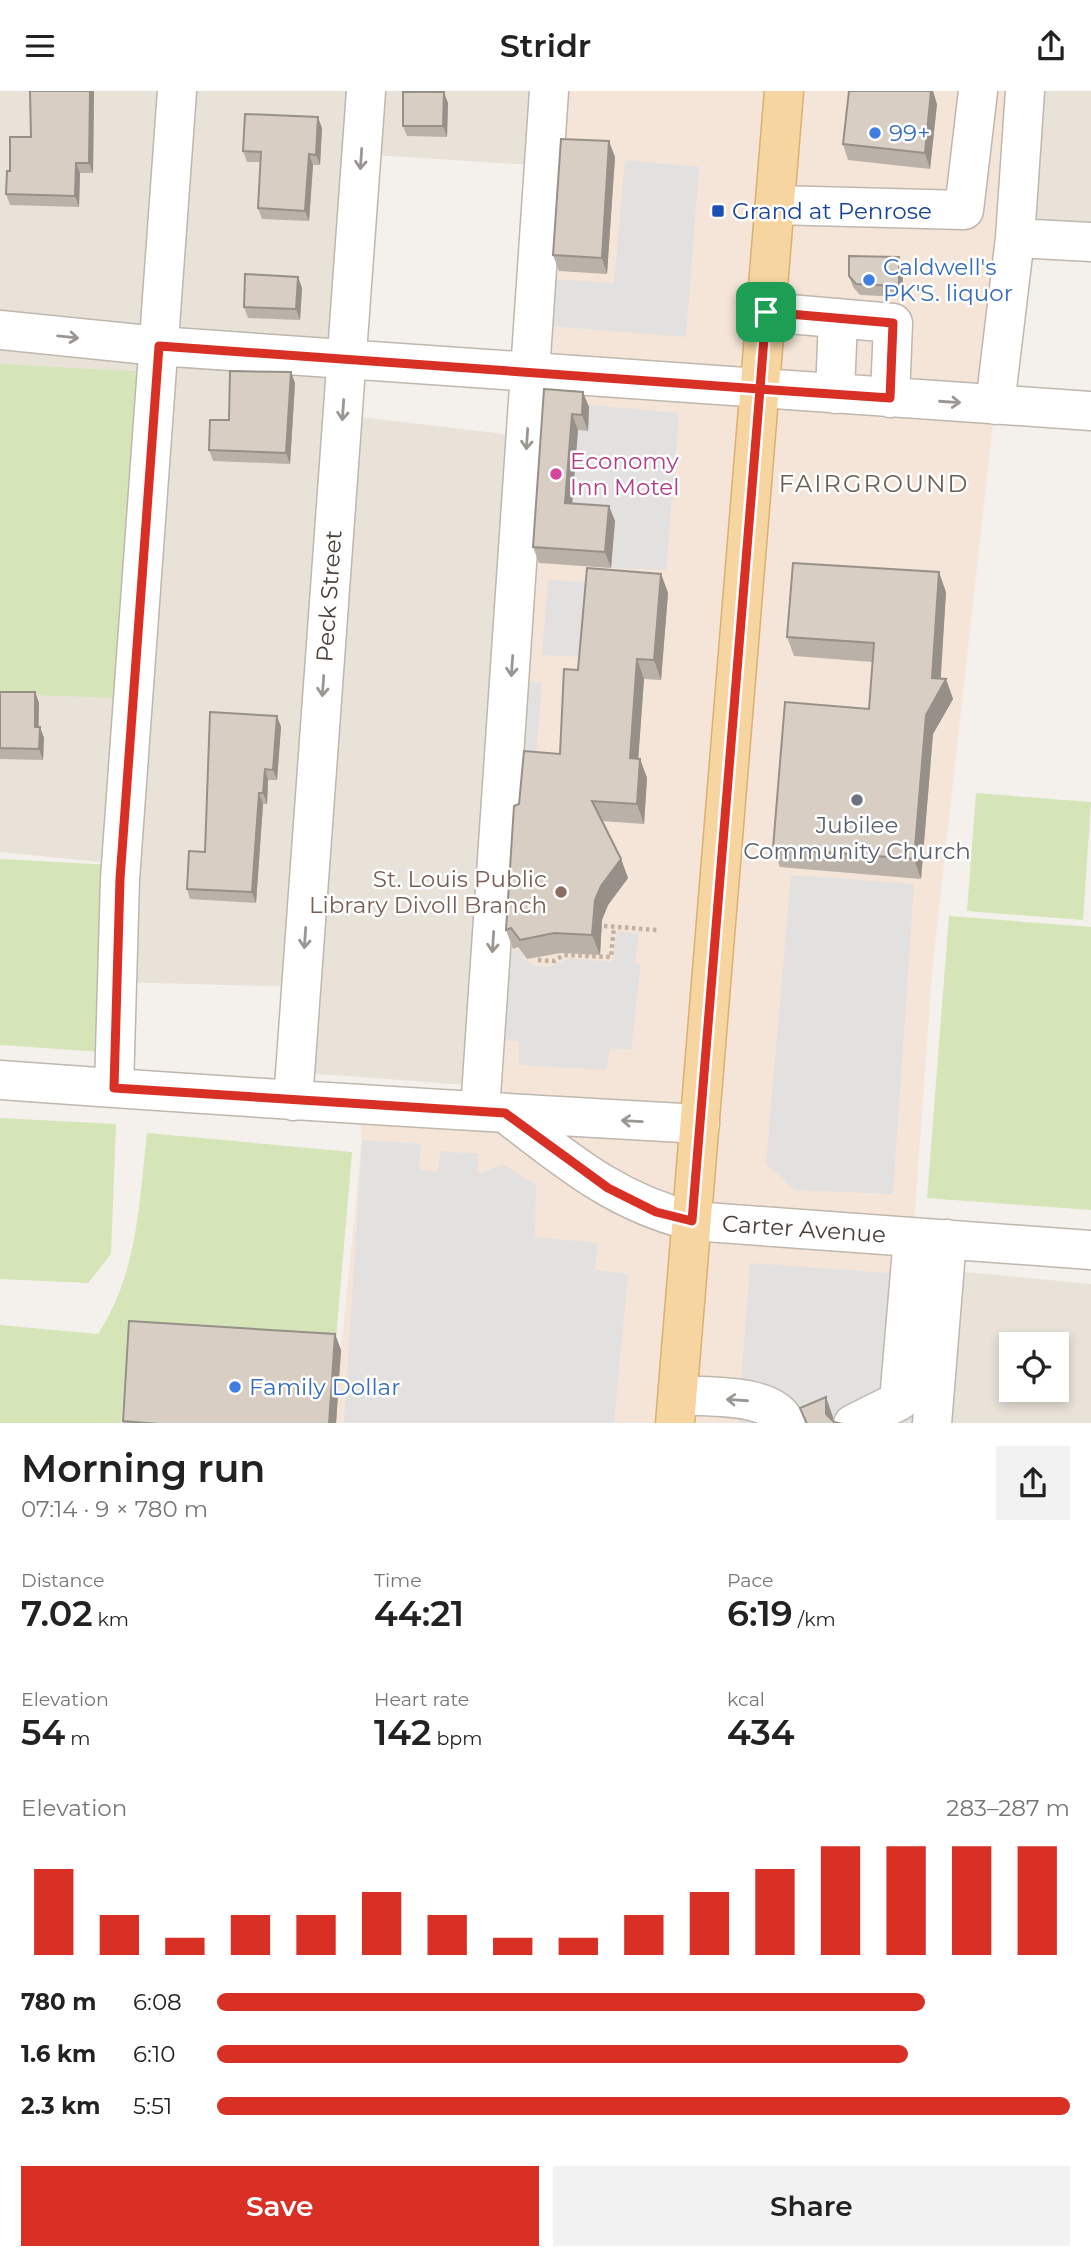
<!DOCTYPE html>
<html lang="en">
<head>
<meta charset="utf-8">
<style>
	:root { --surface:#fff; --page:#f2f2f2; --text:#222; --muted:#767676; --accent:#d93025 }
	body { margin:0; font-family:Montserrat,sans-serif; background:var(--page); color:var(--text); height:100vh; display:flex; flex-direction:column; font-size:26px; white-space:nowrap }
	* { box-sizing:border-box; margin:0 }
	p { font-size:23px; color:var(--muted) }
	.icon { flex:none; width:38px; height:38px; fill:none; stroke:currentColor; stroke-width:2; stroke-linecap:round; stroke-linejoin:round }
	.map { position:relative; height:1332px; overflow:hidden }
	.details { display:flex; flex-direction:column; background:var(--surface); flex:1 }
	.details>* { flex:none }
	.controls { position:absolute; left:999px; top:1241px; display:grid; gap:14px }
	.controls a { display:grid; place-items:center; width:70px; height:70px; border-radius:0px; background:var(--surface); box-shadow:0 4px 10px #0003; font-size:35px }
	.pin { position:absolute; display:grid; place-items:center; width:60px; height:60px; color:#fff; margin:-30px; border-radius:14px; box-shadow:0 4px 10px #0006 }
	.round { display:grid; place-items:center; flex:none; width:74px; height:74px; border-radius:0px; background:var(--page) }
	.overview { display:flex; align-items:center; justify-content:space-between; height:119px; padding:0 21px }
	h1 { font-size:38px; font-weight:600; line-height:52px }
	.stats { display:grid; grid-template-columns:repeat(3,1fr); gap:10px; height:119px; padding:7px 21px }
	.stats div { display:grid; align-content:center }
	.stats b { font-size:35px; font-weight:600 }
	.stats small { font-size:19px; font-weight:400 }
	.stats p { font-size:19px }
	.chart { height:196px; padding:14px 21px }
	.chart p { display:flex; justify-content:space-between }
	.chart svg { width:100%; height:126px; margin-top:7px; stroke:var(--accent); stroke-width:6 }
	.cta { display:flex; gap:14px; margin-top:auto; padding:14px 21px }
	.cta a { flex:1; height:80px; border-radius:0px; background:var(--accent); color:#fff; font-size:28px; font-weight:600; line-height:80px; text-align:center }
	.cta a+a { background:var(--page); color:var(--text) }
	ul { padding:0 21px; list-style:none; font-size:23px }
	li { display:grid; grid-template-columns:112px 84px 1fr; align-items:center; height:52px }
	li i { height:18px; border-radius:9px; background:var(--accent) }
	header { display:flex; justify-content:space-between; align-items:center; height:91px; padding:0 21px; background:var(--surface); font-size:32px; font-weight:600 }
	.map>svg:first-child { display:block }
	.residential { fill:#e8e2d9; fill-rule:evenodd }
	.commercial { fill:#f4e5d8 }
	.green { fill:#d5e5b7 }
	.parking { fill:#e3e1df }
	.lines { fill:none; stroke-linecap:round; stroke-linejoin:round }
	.minor-casing { stroke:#bfb7ae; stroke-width:41 }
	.major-casing { stroke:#dbb071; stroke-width:41 }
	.path { stroke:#c0b1a0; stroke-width:4.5; stroke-dasharray:3.5 3.5; stroke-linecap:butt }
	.minor { stroke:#fff; stroke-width:38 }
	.major { stroke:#f7d5a1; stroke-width:38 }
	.wall { fill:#bab1a9 }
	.shaded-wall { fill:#979089 }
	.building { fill:#d8cec4; stroke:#979089; stroke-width:2 }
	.oneway { stroke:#9a9692 }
	.route-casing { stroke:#fff; stroke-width:14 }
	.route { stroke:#d93025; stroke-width:9 }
	.shop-dot { fill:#3f7fe0; stroke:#fff; stroke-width:2.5 }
	.transit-dot { fill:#1a4fb4; stroke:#fff; stroke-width:2.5 }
	.hotel-dot { fill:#d1479c; stroke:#fff; stroke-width:2.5 }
	.worship-dot { fill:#6b7280; stroke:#fff; stroke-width:2.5 }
	.education-dot { fill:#8d6e63; stroke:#fff; stroke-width:2.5 }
	.labels { text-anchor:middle; stroke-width:5; stroke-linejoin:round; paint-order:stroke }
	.shop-label { font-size:23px; fill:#366cbe; stroke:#fff; text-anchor:start }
	.transit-label { font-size:23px; fill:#164399; stroke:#fff; text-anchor:start }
	.hotel-label { font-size:23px; fill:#b23c85; stroke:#fff; text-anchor:start }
	.street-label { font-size:23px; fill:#484039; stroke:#fff }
	.worship-label { font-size:23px; fill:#5b616d; stroke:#fff }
	.education-label { font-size:23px; fill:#785e54; stroke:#fff; text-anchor:end }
	.neighbourhood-label { font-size:24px; letter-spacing:2px; fill:#6a5d51; stroke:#fff }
</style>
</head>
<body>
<header><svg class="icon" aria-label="menu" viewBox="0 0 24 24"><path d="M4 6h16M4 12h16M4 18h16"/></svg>Stridr<svg class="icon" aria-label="share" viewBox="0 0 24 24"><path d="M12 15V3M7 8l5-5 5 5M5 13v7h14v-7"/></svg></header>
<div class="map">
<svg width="1091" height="1333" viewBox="0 0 1091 1333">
	<rect width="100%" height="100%" fill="#f4f0eb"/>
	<path class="residential" d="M0,0H549L545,75L361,63L343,324L513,344L482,995L318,983L295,977L301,896L117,891L121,773L0,761Z
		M1025,0H1091V151L1015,147Z
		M944,1179L1091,1193V1332L932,1333ZM1012,1253H1057V1298H1012Z"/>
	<path class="commercial" d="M552,0H1024L995,314L932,881L913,1146L932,1332L129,1333L135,1246L341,1259L362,1049L359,1012L479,1020Z"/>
	<path class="green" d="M0,273L148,281L123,607L0,603Z
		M976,702L1091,711L1083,829L967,820Z
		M0,768L112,774L103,961L0,954Z
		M949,825L1091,836V1119L927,1107Z
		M0,1027L116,1033L111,1163L88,1192L0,1188Z
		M147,1042L352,1061L336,1248H128L121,1332L0,1333V1234L98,1243C138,1182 139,1112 147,1042Z"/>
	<path class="parking" d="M625,69L699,76L686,246L548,235L550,188L614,192Z
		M589,314L679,322L666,479L611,477L615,431L571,427L578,339Z
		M548,489L590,491L582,566L542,564Z
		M542,591L535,675L512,674L519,592Z
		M791,784L914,793L893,1103L795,1099L766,1073Z
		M617,840L639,843L635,872L641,873L631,959L610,957L606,979L519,974V951L496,948L501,864L518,858L524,868L536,875L550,876L568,867L613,871Z
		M362,1049L421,1053L419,1078L438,1081L441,1060L478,1063V1083L503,1073L536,1094L535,1146L598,1152L595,1179L628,1183L614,1332H344Z
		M750,1172L931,1185L922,1332H848L843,1322L818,1332L738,1333Z"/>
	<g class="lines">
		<defs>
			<path id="minor" d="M775,114L964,119L978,0
				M1015,147L1091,151
				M766,221L893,232L890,307
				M0,239L158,255L1091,320
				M835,303L838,227
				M995,314L1015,147L1025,0
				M0,989C233,1006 466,1020 700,1033
				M114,997L120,788L177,0
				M293,1010L366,0
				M480,1020L549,0
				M505,1022C566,1069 615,1111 692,1130L1091,1159
				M678,1304C707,1307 774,1301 786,1333
				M853,1333L899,1310L913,1147
				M932,1333L947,1148"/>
			<path id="major" d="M675,1333L784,0"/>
		</defs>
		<use href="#minor" class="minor-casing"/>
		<use href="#major" class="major-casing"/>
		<path class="path" d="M604,835L657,839
			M538,869L554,870L564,864L611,866L614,836"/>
		<use href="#minor" class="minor"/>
		<use href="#major" class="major"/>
	</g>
	<path class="wall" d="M94,0L93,82H80L79,116L10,114L6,103L31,46Z
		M448,12L447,46L407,45L403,35Z
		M937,13L930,78L848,69L843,53Z
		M322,37L320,74H313L309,130L262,128L258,117L261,71H247L243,60Z
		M615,66L607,183L559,180L553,164Z
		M903,177L902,206L860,204L853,196L849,185Z
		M298,186L302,197L300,229L248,227L244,216Z
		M295,292L290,373L213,370L209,359L229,329Z
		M544,298L589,316L588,340L578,339L572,413L609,415L615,430L611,477L539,472L533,456Z
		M661,483L668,502L661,589L644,588L638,668H640L647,687L644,733L602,730L621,768L628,787L608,814L602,829L600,864L561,862L527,868L518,856L513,858L506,839L519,713L560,663L578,579Z
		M946,501L940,588H946L953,608L933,643L921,788L780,776L773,757L869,618L873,571L794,565L787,546Z
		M0,601H35L39,612V636H40L44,647L43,669L0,668Z
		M277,625L281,636L277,689H268L267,713H263L256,812L190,808L187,798Z
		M335,1243L341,1259L336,1333H123V1330Z"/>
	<path class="shaded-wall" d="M90,0H94L93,82L89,72Z
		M931,0H933L937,13L930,78L925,62Z
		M444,1L448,12L447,46L443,35Z
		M318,26L322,37L320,74L316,64Z
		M609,50L615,66L607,183L602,167Z
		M309,63L313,74L309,130L305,120Z
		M76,72L80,82L79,116L75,105Z
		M899,166L903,177L902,206L899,195Z
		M298,186L302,197L300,229L296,218Z
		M291,281L295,292L290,373L286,362Z
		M583,301L589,316L588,340L582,324Z
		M572,323L578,339L571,428L565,412Z
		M609,415L615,430L611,477L605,461Z
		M939,481L946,501L940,600L946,588L953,608L933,643L921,788L914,768L926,624L932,587Z
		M661,483L668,502L661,589L654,569Z
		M637,568L644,588L637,686L630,667Z
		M35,601L39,612L38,647L35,636Z
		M277,625L281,636L277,689L273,679Z
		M40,636L44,647L43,669L39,658Z
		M640,668L647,687L644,733L637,713Z
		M265,678L268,689L267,713L263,702Z
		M259,702L263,713L256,812L252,801Z
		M621,768L628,787L608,814L602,829L600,864L592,844L595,809L601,795Z
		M335,1243L341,1259L336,1333H329Z
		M826,1306L833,1326V1333L826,1323Z"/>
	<path class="building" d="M30,0H90L89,72H76L75,105L6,103L7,80H10V46H31Z
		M849,0H931L925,62L843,53Z
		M403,1H444L443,35H403Z
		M245,23L318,26L316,64L309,63L305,120L258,117L261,61L243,60Z
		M561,48L609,50L602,167L553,164Z
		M849,165L899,166V195L856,193L849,185Z
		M245,183L298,186L296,218L244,216Z
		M230,280L291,281L286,362L209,359L210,329H229Z
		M544,298L583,301L582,324L572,323L565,412L609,415L605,461L533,456Z
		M793,472L939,481L932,587L946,588L926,624L914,768L773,757L785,611L869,618L874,552L787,546Z
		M587,477L661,483L654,569L637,568L630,667L640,668L637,713L592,710L621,768L601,795L595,809L592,844L554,842L520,849L511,837L506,839L514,715L519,713L524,660L560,663L564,578L578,579Z
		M0,601H35V636H40L39,658L0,657Z
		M210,621L277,625L273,679L265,678L263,702H259L252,801L187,798L189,760L205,761Z
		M129,1230L335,1243L329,1333H159L123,1330Z
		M826,1306V1323L834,1331L843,1333H807L800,1317Z"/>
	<defs><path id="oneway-shaft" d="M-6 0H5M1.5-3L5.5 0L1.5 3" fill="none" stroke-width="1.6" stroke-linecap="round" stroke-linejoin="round" transform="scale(1.75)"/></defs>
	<g class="oneway">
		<use href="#oneway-shaft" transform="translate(361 68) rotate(94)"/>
		<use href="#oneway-shaft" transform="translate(68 246) rotate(6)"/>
		<use href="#oneway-shaft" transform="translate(950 311) rotate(4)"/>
		<use href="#oneway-shaft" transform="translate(343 319) rotate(94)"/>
		<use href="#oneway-shaft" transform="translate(527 348) rotate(94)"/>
		<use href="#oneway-shaft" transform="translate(512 575) rotate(94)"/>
		<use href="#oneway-shaft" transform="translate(323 595) rotate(94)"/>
		<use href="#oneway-shaft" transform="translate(305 847) rotate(94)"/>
		<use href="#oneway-shaft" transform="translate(493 851) rotate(94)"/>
		<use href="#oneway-shaft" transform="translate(632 1030) rotate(-177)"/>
		<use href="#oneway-shaft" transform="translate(737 1309) rotate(-176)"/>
	</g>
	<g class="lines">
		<defs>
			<path id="route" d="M766,221L760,298L159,255L120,788L114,997L505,1022L608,1097L656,1121L692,1130L760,298L890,307L893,232L766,221"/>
		</defs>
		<use href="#route" class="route-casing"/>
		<use href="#route" class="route"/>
	</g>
	<g class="shop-dot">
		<circle cx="875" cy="42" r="7"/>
		<circle cx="869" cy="189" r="7"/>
		<circle cx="235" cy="1296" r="7"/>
	</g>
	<rect class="transit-dot" x="711" y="113" width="14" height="14" rx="3.5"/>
	<circle class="hotel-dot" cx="556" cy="383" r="7"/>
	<circle class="worship-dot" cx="857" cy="709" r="7"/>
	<circle class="education-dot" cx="561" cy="801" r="7"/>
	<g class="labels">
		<g class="shop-label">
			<text x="889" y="50">99+</text>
			<text x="883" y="184">Caldwell's<tspan x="883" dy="26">PK'S. liquor</tspan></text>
			<text x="249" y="1304">Family Dollar</text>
		</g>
		<g class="transit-label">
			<text x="732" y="128">Grand at Penrose</text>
		</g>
		<g class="hotel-label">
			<text x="570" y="378">Economy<tspan x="570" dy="26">Inn Motel</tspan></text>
		</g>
		<g class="street-label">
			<text transform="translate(329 505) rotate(-86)" y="8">Peck Street</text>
			<text transform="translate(804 1138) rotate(4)" y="8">Carter Avenue</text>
		</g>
		<g class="worship-label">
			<text x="857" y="742">Jubilee<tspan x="857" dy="26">Community Church</tspan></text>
		</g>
		<g class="education-label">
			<text x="547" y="796">St. Louis Public<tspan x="547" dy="26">Library Divoll Branch</tspan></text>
		</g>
		<g class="neighbourhood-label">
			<text x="874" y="401">FAIRGROUND</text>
		</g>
	</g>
</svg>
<div class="controls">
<a><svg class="icon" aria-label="locate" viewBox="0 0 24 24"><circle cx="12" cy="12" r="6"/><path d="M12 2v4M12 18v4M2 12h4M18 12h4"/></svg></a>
</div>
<div class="pin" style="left:766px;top:221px;background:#1e9e55"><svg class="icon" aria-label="arrive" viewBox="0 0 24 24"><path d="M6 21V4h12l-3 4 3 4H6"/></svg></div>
</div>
<section class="details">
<div class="overview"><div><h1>Morning run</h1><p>07:14 · 9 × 780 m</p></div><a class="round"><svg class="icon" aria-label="share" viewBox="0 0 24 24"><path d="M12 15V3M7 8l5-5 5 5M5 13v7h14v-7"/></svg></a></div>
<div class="stats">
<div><p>Distance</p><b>7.02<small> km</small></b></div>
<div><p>Time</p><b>44:21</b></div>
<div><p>Pace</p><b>6:19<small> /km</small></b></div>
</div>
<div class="stats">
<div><p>Elevation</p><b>54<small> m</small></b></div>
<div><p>Heart rate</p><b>142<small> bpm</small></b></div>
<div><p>kcal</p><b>434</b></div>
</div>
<div class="chart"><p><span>Elevation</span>283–287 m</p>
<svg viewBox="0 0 160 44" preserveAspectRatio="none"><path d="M5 44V14M15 44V30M25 44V38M35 44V30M45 44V30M55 44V22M65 44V30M75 44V38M85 44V38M95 44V30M105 44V22M115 44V14M125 44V6M135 44V6M145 44V6M155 44V6"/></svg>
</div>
<ul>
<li><b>780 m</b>6:08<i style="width:83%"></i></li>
<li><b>1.6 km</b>6:10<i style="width:81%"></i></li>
<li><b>2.3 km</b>5:51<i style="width:100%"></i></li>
</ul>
<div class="cta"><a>Save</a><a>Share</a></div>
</section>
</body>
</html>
